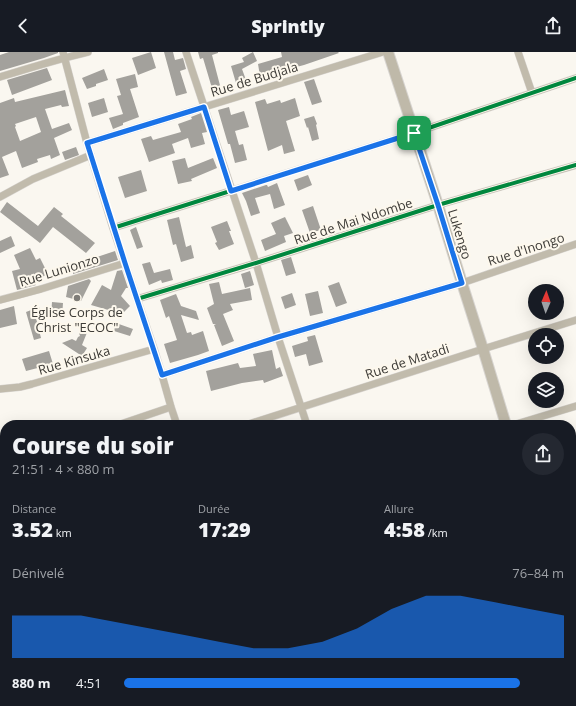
<!DOCTYPE html>
<html lang="fr">
<head>
<meta charset="utf-8">
<style>
	:root { --surface:#171b24; --page:#242831; --text:#f1f3f6; --muted:#9ea1a6; --accent:#1a73e8 }
	body { margin:0; font-family:"Open Sans",sans-serif; background:var(--page); color:var(--text); height:100vh; display:flex; flex-direction:column; font-size:15px; white-space:nowrap }
	* { box-sizing:border-box; margin:0 }
	p { font-size:13px; color:var(--muted) }
	.icon { flex:none; width:22px; height:22px; fill:none; stroke:currentColor; stroke-width:2; stroke-linecap:round; stroke-linejoin:round }
	.map { position:relative; flex:1; overflow:hidden }
	.drawer { position:absolute; left:0px; top:368px; width:576px; height:286px; display:flex; flex-direction:column; background:var(--surface); border-radius:16px 16px 0 0; box-shadow:0 4px 16px #0002 }
	.drawer>* { flex:none }
	.needle { width:26px; rotate:2deg }
	.controls { position:absolute; left:528px; top:232px; display:grid; gap:8px }
	.controls a { display:grid; place-items:center; width:36px; height:36px; border-radius:50%; background:var(--surface); box-shadow:0 4px 16px #0002; font-size:20px }
	.pin { position:absolute; display:grid; place-items:center; width:34px; height:34px; color:#fff; margin:-17px; border-radius:8px; box-shadow:0 2px 6px #0006 }
	.round { display:grid; place-items:center; flex:none; width:42px; height:42px; border-radius:21px; background:var(--page) }
	.overview { display:flex; align-items:center; justify-content:space-between; height:68px; padding:0 12px }
	h1 { font-size:22px; font-weight:800; line-height:30px }
	.metrics { display:grid; grid-template-columns:repeat(3,1fr); gap:6px; height:68px; padding:4px 12px }
	.metrics div { display:grid; align-content:center }
	.metrics b { font-size:20px; font-weight:800 }
	.metrics small { font-size:11px; font-weight:400 }
	.metrics p { font-size:11px }
	.chart { height:112px; padding:8px 12px }
	.chart p { display:flex; justify-content:space-between }
	.chart svg { width:100%; height:72px; margin-top:4px; fill:var(--accent); opacity:.7 }
	ul { padding:0 12px; list-style:none; font-size:13px }
	li { display:grid; grid-template-columns:64px 48px 1fr; align-items:center; height:30px }
	li i { height:10px; border-radius:5px; background:var(--accent) }
	header { display:flex; justify-content:space-between; align-items:center; height:52px; padding:0 12px; background:var(--surface); font-size:18px; font-weight:800 }
	.map>svg:first-child { display:block }
	.building { fill:#a3a19c; fill-rule:evenodd }
	.lines { fill:none; stroke-linecap:round; stroke-linejoin:round }
	.street-casing { stroke:#d7d4d0; stroke-width:8 }
	.secondary-casing { stroke:#d7d4d0; stroke-width:12 }
	.primary-casing { stroke:#d7d4d0; stroke-width:12 }
	.street { stroke:#c1bbac; stroke-width:7 }
	.secondary { stroke:#bfb9a9; stroke-width:10 }
	.primary { stroke:#c1baa9; stroke-width:11 }
	.cycleway-casing { stroke:#fdf8ed; stroke-width:6 }
	.cycleway { stroke:#00873e; stroke-width:4 }
	.route-casing { stroke:#fff; stroke-width:8 }
	.route { stroke:#1a73e8; stroke-width:5 }
	.poi-dot { fill:#7f7d78; stroke:#fdf8ed; stroke-width:1.5 }
	.labels { text-anchor:middle; stroke-width:4; stroke-linejoin:round; paint-order:stroke }
	.street-label { font-size:13px; fill:#3d3b37; stroke:#fdf8ed }
	.poi-label { font-size:13px; fill:#3d3b37; stroke:#fdf8ed }
</style>
</head>
<body>
<header><svg class="icon" aria-label="back" viewBox="0 0 24 24"><path d="M15 5l-7 7 7 7"/></svg>Sprintly<svg class="icon" aria-label="share" viewBox="0 0 24 24"><path d="M12 15V3M7 8l5-5 5 5M5 13v7h14v-7"/></svg></header>
<div class="map">
<svg width="576" height="654" viewBox="0 0 576 654">
	<rect width="100%" height="100%" fill="#faf7f0"/>
	<path class="building" d="M9,0H58V1L44,6L0,19V3Z
		M151,0L156,16L138,23L132,6Z
		M164,0H173L175,8L183,6L186,17L180,19L187,41L176,44Z
		M198,0H218V1L212,3L222,41L214,43L203,6L200,7Z
		M253,0L257,9L242,17L246,28L236,31L231,14L244,10L242,6Z
		M281,0H338L339,1L304,13L285,18V15L267,20L268,23L260,24L258,12L282,5Z
		M47,16L52,28L12,43L7,28Z
		M104,17L108,28L96,32V34L87,37L82,26Z
		M135,22L138,35L130,37L139,65L123,71V73L113,77L109,66L123,62L117,44L121,43L116,27Z
		M314,27L322,50L312,53L304,30Z
		M65,38L69,54L62,55L61,53L45,57L52,77L69,71L72,78L54,86L60,103L51,107L50,103L37,107L38,110L22,116L16,99L2,105L9,123L0,126V51L14,46L15,50ZM36,65L41,80L20,89L15,75L16,74L15,72Z
		M104,46L108,60L92,65L88,51Z
		M295,46L300,64L286,69L295,99L284,102L282,93L268,99L255,50L265,47L267,52L280,48L281,51Z
		M229,55L231,63L244,59L249,75L235,79L239,93L243,92L247,108L235,111L230,92H228L218,58Z
		M201,61L207,80L202,81L205,92L191,96L188,86L172,92L175,101L149,110L141,87L151,84L153,88L181,80L178,72L192,67L191,65Z
		M314,64L317,72L316,73L319,87L312,89L308,75L307,76L304,67Z
		M76,95L79,103L65,108L62,100Z
		M185,106L188,116L213,106L217,116L191,127L192,129L178,132L172,109Z
		M141,118L147,139L125,146L118,125Z
		M308,123L312,133L298,139L294,128Z
		M277,131L285,153L274,157L270,142L255,146L260,161L251,164L246,149L242,141L266,133H267L268,135Z
		M7,150L38,174L54,155L63,162L61,164L95,191L86,201L53,175L40,191L0,160Z
		M313,154L321,178L310,181L302,158Z
		M179,165L186,195L191,193L194,206L181,210L176,192L173,193L167,168Z
		M285,165L293,181L284,184L286,190L265,199L261,188L276,182L271,171Z
		M227,169L231,179H229L234,192L219,198L215,191L217,190L211,175Z
		M136,175L143,195L137,197L130,178Z
		M11,184L15,194L0,201V189Z
		M30,196L36,208L40,206L48,222L34,229L36,233L17,238L12,219L20,217L14,203Z
		M115,199L118,208L73,222V213Z
		M291,205L296,221L286,224L281,208Z
		M150,210L154,221L170,217L173,228L162,231L161,228L149,233L142,212Z
		M122,218L128,236H126L121,244L130,254L122,262L91,253L102,233L111,238L117,219Z
		M250,219L254,233L245,236L241,222Z
		M89,227L91,229L81,249L66,245L68,234Z
		M219,230L222,242L250,236L252,248L230,252L233,258L223,262L234,289L222,294L214,273L216,272H213L207,256L214,252L209,232Z
		M339,230L347,251L336,255L328,234Z
		M318,239L323,261L310,264L305,242Z
		M292,241L296,253L285,257L281,245Z
		M176,242L181,254L196,259L199,268L181,263L187,281L191,280L192,283L203,279L209,299L198,303L170,311L164,292L177,288L169,264L166,266L160,248Z
		M52,250L63,251L62,265L51,264Z
		M14,254L17,272L0,276V258Z
		M39,255L42,264L36,266L41,286L34,288L26,260Z
		M83,271L90,273L82,293L87,296L82,304L62,291L72,287L76,289L78,285L80,284L79,281Z
		M116,271L133,277L130,284L114,279Z
		M315,283L323,310L309,314L306,302L295,305L292,294L308,289L307,285Z
		M272,298L276,317L280,315L283,324L264,331L263,328L242,331L211,339L206,319L238,311L240,316L256,314L253,302Z
		M49,299L53,312L26,319L22,307Z"/>
	<g class="lines">
		<defs>
			<path id="street" d="M63,0L87,91L113,176L154,297L162,323L171,355L177,373
				M186,0L256,211L278,285L307,373
				M518,0L532,41
				M0,25C29,16 58,7 88,0
				M87,91L383,0
				M0,145L33,127L91,103
				M113,176L414,81L576,26
				M137,247L256,211L438,153L576,113
				M0,248L41,237L125,211
				M162,323L278,285L462,231L576,192
				M0,337L20,335L32,332L154,297
				M118,373L171,355
				M246,373L483,297L576,268
				M513,373L576,354
				M0,411L5,410
				M571,446L576,444
				M0,480L5,481
				M571,525L576,524
				M0,554L5,553
				M0,588L5,591
				M120,649C144,651 170,654 193,649
				M264,649L266,654
				M392,649L393,654"/>
			<path id="secondary" d="M388,0L438,153L462,231L483,297L506,373
				M571,580L576,595"/>
			<path id="primary" d="M0,630L5,633
				M571,632L576,631
				M33,649L43,654
				M444,654L471,649"/>
		</defs>
		<use href="#street" class="street-casing"/>
		<use href="#secondary" class="secondary-casing"/>
		<use href="#primary" class="primary-casing"/>
		<use href="#street" class="street"/>
		<use href="#secondary" class="secondary"/>
		<use href="#primary" class="primary"/>
		<defs>
			<path id="cycleway" d="M113,176L414,81L576,26
				M137,247L256,211L438,153L576,113"/>
		</defs>
		<use href="#cycleway" class="cycleway-casing"/>
		<use href="#cycleway" class="cycleway"/>
	</g>
	<g class="lines">
		<defs>
			<path id="route" d="M204,55L231,139L414,81L438,153L462,231L278,285L162,323L125,211L87,91Z"/>
		</defs>
		<use href="#route" class="route-casing"/>
		<use href="#route" class="route"/>
	</g>
	<circle class="poi-dot" cx="77" cy="246" r="4"/>
	<g class="labels">
		<g class="street-label">
			<text transform="translate(254 27) rotate(-17)" y="5">Rue de Budjala</text>
			<text transform="translate(353 169) rotate(-18)" y="5">Rue de Mai Ndombe</text>
			<text transform="translate(460 182) rotate(73)" y="5">Lukengo</text>
			<text transform="translate(526 197) rotate(-18)" y="5">Rue d'Inongo</text>
			<text transform="translate(59 218) rotate(-17)" y="5">Rue Lunionzo</text>
			<text transform="translate(74 308) rotate(-16)" y="5">Rue Kinsuka</text>
			<text transform="translate(407 309) rotate(-18)" y="5">Rue de Matadi</text>
		</g>
		<g class="poi-label">
			<text x="77" y="265">Église Corps de<tspan x="77" dy="15">Christ "ECOC"</tspan></text>
		</g>
	</g>
</svg>
<div class="controls">
<a><svg class="needle" viewBox="-14 -14 28 28"><path d="M0-13l5 13h-10z" fill="#e53935"/><path d="M0 13l5-13h-10z" fill="#9ea1a6"/></svg></a>
<a><svg class="icon" aria-label="locate" viewBox="0 0 24 24"><circle cx="12" cy="12" r="6"/><path d="M12 2v4M12 18v4M2 12h4M18 12h4"/></svg></a>
<a><svg class="icon" aria-label="layers" viewBox="0 0 24 24"><path d="M12 4l9 5-9 5-9-5zM3 14l9 5 9-5"/></svg></a>
</div>
<div class="pin" style="left:414px;top:81px;background:#1e9e55"><svg class="icon" aria-label="arrive" viewBox="0 0 24 24"><path d="M6 21V4h12l-3 4 3 4H6"/></svg></div>
<section class="drawer">
<div class="overview"><div><h1>Course du soir</h1><p>21:51 · 4 × 880 m</p></div><a class="round"><svg class="icon" aria-label="share" viewBox="0 0 24 24"><path d="M12 15V3M7 8l5-5 5 5M5 13v7h14v-7"/></svg></a></div>
<div class="metrics">
<div><p>Distance</p><b>3.52<small> km</small></b></div>
<div><p>Durée</p><b>17:29</b></div>
<div><p>Allure</p><b>4:58<small> /km</small></b></div>
</div>
<div class="chart"><p><span>Dénivelé</span>76–84 m</p>
<svg viewBox="0 0 160 44" preserveAspectRatio="none"><path d="M0 44V18L10 18L20 18L30 22L40 26L50 30L60 34L70 38L80 38L90 34L100 26L110 14L120 6L130 6L140 10L150 14L160 18V44z"/></svg>
</div>
<ul>
<li><b>880 m</b>4:51<i style="width:90%"></i></li>
</ul>
</section>
</div>
</body>
</html>
